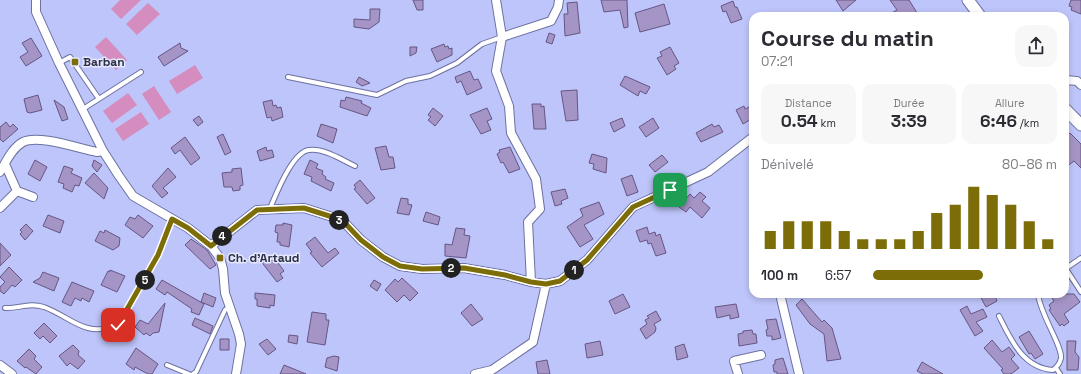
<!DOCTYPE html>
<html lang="fr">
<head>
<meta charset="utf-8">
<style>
	:root { --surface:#fff; --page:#f7f7f7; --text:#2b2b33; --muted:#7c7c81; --accent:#7c6d08 }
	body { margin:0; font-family:"Space Grotesk",sans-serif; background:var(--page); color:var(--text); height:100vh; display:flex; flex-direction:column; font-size:15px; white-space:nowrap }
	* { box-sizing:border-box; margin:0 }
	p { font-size:13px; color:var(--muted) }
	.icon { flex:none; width:22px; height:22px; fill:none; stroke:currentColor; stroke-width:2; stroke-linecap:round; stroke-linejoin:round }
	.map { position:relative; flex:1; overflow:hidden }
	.details { position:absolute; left:749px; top:12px; width:320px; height:286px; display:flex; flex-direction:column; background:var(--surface); border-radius:12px; box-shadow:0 2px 6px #0003 }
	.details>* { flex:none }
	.pin { position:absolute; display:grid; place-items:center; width:34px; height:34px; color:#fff; margin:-17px; border-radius:8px; box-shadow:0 2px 6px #0006 }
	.km { position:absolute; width:20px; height:20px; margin:-10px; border-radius:50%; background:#222; color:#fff; font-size:11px; line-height:20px; text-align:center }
	.round { display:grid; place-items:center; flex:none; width:42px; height:42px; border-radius:12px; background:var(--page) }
	.summary { display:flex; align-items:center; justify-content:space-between; height:68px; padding:0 12px }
	h1 { font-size:22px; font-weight:700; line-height:30px }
	.figures { display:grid; grid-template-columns:repeat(3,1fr); gap:6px; height:68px; padding:4px 12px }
	.figures div { display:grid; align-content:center; border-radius:10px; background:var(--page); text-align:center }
	.figures b { font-size:17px; font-weight:700 }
	.figures small { font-size:11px; font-weight:400 }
	.figures p { font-size:11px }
	.chart { height:112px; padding:8px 12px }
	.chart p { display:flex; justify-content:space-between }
	.chart svg { width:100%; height:72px; margin-top:4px; stroke:var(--accent); stroke-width:6 }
	ul { padding:0 12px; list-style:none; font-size:13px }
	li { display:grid; grid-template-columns:64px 48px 1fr; align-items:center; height:30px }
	li i { height:10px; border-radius:5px; background:var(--accent) }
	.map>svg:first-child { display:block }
	.green { fill:#d48dbe }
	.building { fill:#a595c7; stroke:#655684 }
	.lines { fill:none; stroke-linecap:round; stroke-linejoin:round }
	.lane-casing { stroke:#6c71a1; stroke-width:6 }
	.street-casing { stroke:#6c71a1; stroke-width:10 }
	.secondary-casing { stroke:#6c71a1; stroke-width:13 }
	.lane { stroke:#fff; stroke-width:4 }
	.street { stroke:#fff; stroke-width:8 }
	.secondary { stroke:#fff; stroke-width:11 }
	.route-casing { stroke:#fff; stroke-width:8 }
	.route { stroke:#7c6d08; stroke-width:5 }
	.poi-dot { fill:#7c6d08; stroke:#e5e8fe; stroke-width:1.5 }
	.labels { text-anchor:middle; stroke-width:3; stroke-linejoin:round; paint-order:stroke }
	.poi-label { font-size:12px; font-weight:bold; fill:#2e3145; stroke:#e5e8fe; text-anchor:start }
</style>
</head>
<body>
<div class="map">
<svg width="1081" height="374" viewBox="0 0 1081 374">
	<rect width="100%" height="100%" fill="#bec5fa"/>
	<path class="green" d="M120,0H141L121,19L111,9Z
		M148,3L160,14L137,35L126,24Z
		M106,37L127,60L116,70L95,47Z
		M195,65L203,78L177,94L169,81Z
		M154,86L171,112L159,120L142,94Z
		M128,93L137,105L112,123L103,111Z
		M141,112L149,124L123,141L115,129Z"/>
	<path class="building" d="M413,0H423V10H417Z
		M601,0H627L628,27L624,28L620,10L604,12Z
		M836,0H856L843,11Z
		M890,0H909L919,16H886L897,10Z
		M1071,0H1081V14L1071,10L1072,7L1069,6Z
		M733,1L735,7H737L742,19L731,23L726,11L723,12L721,6Z
		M577,2L580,33L565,36L564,14H568L567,3Z
		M664,4L670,24L640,32L635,13Z
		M370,9H380L379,22L369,29L354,27V19L370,20Z
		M549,33L555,35L552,44L546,42Z
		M31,38L42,56L26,66L20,57L28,52L22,43Z
		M180,43L181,48L188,51L164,66L158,57Z
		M444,44L445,47L448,46L449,49L452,48V55L437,62L431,49Z
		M410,47H417L416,53L410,56Z
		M670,47L679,63L674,66L676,69L667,75L657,58L662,56L660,52Z
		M470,71L474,80L478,79L482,88L467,95L461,81L457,83L455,77Z
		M625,76L650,87L646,94L640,91L638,96L620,85Z
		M359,77L370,83L362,86L356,82Z
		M577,90L578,120L566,121L561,91Z
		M38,95L42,110L30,113L27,112L24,99Z
		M346,97L362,101L361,103L371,108L367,116L340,107L341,100L345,101Z
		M54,100L64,107L68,119L62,121Z
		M272,100L273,106L276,105L277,108L281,107L283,117L272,121L271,117L267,118L263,102Z
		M532,104H541V107L544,106L546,129H534Z
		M753,105V118L743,124L736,110L744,106L745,109Z
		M433,108L443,116L435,126L428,120L431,117L428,115Z
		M487,108L492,119L487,121L491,130L481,134L470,115Z
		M199,116L203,122L198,126L193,120Z
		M622,118L625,126L614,132L610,123Z
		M653,118L659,128L646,137L639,127Z
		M6,122L10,127L13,124L18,129L3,142L0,139V127Z
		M321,124L337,129L333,143L317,136Z
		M712,124L714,127L719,125L723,132L701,142L696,133Z
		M1070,133L1081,144V168L1074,161L1065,168V147L1068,144L1065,138Z
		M223,134L231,152L225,155L217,137Z
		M185,137L200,158L191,165L180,150L175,154L171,148Z
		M386,146L389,157H393L395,168L381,170L375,148Z
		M266,147L267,151L272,150L274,157L260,161L257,151Z
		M510,147L520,169L509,173L503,162L501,163L497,154L500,152L499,150Z
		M592,154L607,158L606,173L593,169L594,164L589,163Z
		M662,155L668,162L655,172L649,165Z
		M35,160L47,167L40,181L28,174Z
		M94,160L102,165L97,172L92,166Z
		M310,160L318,164L316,168L323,171L322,174L326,177L325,179L334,183L331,191L311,181L312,177L304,174Z
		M64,166L73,169L71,173L82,178L79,186L75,185L72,192L63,188L64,184L58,182Z
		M168,168L176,177L163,188L168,193L162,198L152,186Z
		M241,168L243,185L240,186V190L233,191L232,187H224L222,173L232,172V169Z
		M94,173L108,188L104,199L85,183Z
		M632,175L638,192L627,196L621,179Z
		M360,180L375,198L367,204L354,189L356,188L354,185Z
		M565,189L568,198L561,201L562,204L555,206L551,192Z
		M700,192L706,197L702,201L710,208L702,218L690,207L686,212L679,207L690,194L694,198Z
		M401,198L408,199V204L412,205L409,215L397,213Z
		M599,202L604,214L584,225L593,239L580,247L567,227L583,216L580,209Z
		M426,212L440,217L438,225L423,221Z
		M48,215L64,221L60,233L43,226Z
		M138,215L153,226L143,238L125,225L130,217L135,219Z
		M283,223L292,225L289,247L280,245V242H277L278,233L275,232L276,225H283Z
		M26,224L33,231L25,240L20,234L22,232L20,230Z
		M647,227L649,234L655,232L656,236L660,234L666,253L656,256L651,243L648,244L647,240L640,242L636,231Z
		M456,228L465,229L464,235L470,236L466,258L445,256V244L452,245Z
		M105,230L120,238L119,246L113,250L95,241L100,231L104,233Z
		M315,237L328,253L335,248L339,253L322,267L310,253L312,252L306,244Z
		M191,239L207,250L216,265L210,269L185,245Z
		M0,243L11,255L0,266Z
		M262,255L271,261L275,259L284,271L280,274L283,278L277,282L260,260Z
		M9,267L22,280L15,287L12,285L4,294L0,291V287L5,282L0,277Z
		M110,270L125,276L117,292L101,285L108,271L110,272Z
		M43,272L59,278L54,291L33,282L40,278Z
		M402,278L418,293L410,301L404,295L397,302L385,290L395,279L398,282Z
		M162,280L204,304L199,315L191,312L192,309L167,292L165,295L156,289Z
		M374,280L381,284L377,291L370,286Z
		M72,282L94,291L89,302L82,298L81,301L75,298L71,306L62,302Z
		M204,293L216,298L213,307L201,302Z
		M255,293L275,295L274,306L270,305V308L257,306V299H255Z
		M623,294L630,307L615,314L609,301Z
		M979,294H994L997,301L986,307Z
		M1049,294H1074L1080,302L1064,314L1069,322L1064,326L1062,324L1060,326L1049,310L1051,309L1049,305L1054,301Z
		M802,299L822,322L824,320L832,328L841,359L827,361L824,334L810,324L796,305Z
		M165,303L159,332L153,333L150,336L146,333L144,335L135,327L140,320L148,324Z
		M471,304L483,319L472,326L461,313Z
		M736,304L739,317L730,319V315L717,318L715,307Z
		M967,306L971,314L983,309L987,317L976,322L983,331L975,336L960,310Z
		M656,311L661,320L654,324L656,328L655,332L646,339L640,329L647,324L645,320L649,318L647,316Z
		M312,312L326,314V320H329L325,345L307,342Z
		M195,318L213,326L210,334L192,325Z
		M776,319L781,338L772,340V336H767L766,330L768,329L766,320Z
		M44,323L57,336L50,343L43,336L40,339L34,333Z
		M752,330L753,334H756L757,343L739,346L738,334L743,333V331Z
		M1029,331L1043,354L1035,359L1031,353L1029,354L1019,337Z
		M289,335L298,336L297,344L288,342Z
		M220,339H229V350H220Z
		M267,339L276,349L268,355L259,344Z
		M992,340L1002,352L1009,347L1015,355L1011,359L1019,368L1011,374H1004L1001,370L1003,369L984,348Z
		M600,341L603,355L587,358L585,344Z
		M1067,341H1076L1075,352L1079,357L1078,370H1067Z
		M684,344L688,357L677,360L675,347Z
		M73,345L79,351L78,355L85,361L78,369L70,363L67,366L59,356Z
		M136,348L158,364L152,374H148L135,367L134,370L126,364Z
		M29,349L36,356L34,359L42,367L36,374L26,367L25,368L17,361Z
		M334,356L339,357L337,371L325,367L327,358Z
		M783,358L788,374H777V372H774L773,365L775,364V360Z
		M547,360L550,374H538L536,362Z
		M922,362L943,374H923L917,371Z
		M284,365L306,374H280Z"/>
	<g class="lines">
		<defs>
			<path id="lane" d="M59,63L70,57L99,99
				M288,77L377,95L406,81L430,76L457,63L482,44L502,37
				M83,109L141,72
				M270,208C276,195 292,152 309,150C324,148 342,160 355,166
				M1065,269L1081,258
				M1066,269L1081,292
				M5,308C18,309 29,302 44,307C73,318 84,338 118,325L158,255L172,219
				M999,316C1011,340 1023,368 1053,370C1057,367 1060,364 1061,358C1062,345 1040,314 1038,294
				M167,365L189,374
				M1056,368L1060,374
				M193,374L196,372L225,310L229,307"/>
			<path id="street" d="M36,0V12L59,63L103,151L119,176L133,196L188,228L211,246L220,258L223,269L225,293L239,334L241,344L236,374
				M496,0L502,37L496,71L509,106L511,133L536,179L540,209L528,222L531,282
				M502,37L551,21L558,7L559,0
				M1065,80L1077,81L1081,85
				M0,172C6,162 12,148 23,142C38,134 80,149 97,152L103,151
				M17,191L33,197
				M0,208L17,191L5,164
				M211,246L257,210L304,208L342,220L361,240L383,257L400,266L422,269L464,268L505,275L531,282L546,284L560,281L587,260L633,207L708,172L753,137
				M780,294L799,374
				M0,365L12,374
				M475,374L492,370L533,342L546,284
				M738,374L734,361L761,355"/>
			<path id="secondary" d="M968,0L980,16
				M1065,109L1081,125"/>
		</defs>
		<use href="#lane" class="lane-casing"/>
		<use href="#street" class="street-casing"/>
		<use href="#secondary" class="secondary-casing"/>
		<use href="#lane" class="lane"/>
		<use href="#street" class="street"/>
		<use href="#secondary" class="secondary"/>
	</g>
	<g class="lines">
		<defs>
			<path id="route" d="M118,325L158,255L172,219L188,228L211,246L257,210L304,208L342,220L361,240L383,257L400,266L422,269L464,268L505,275L531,282L546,284L560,281L587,260L633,207L670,190"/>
		</defs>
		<use href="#route" class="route-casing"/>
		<use href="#route" class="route"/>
	</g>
	<g class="poi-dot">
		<rect x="71" y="58" width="8" height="8" rx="2"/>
		<rect x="216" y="254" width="8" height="8" rx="2"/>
	</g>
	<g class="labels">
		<g class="poi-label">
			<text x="83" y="66">Barban</text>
			<text x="228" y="262">Ch. d'Artaud</text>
		</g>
	</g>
</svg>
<div class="pin" style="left:670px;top:190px;background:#1e9e55"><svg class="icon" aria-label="arrive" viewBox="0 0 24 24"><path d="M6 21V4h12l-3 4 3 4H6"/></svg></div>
<div class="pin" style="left:118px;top:325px;background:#d93025"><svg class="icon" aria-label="check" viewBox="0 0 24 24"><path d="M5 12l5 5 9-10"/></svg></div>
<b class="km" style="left:574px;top:270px">1</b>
<b class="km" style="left:451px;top:268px">2</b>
<b class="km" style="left:339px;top:220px">3</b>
<b class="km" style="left:222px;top:236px">4</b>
<b class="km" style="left:145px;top:280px">5</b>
<section class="details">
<div class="summary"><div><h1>Course du matin</h1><p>07:21</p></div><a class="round"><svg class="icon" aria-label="share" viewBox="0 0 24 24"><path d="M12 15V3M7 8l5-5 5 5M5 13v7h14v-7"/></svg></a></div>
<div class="figures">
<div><p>Distance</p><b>0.54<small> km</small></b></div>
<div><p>Durée</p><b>3:39</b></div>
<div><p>Allure</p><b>6:46<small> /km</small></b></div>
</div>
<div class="chart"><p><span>Dénivelé</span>80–86 m</p>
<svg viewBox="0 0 160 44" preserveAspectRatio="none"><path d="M5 44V33M15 44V27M25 44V27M35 44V27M45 44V33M55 44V38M65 44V38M75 44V38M85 44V33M95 44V22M105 44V17M115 44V6M125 44V11M135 44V17M145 44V27M155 44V38"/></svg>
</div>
<ul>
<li><b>100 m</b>6:57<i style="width:60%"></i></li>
</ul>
</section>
</div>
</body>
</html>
